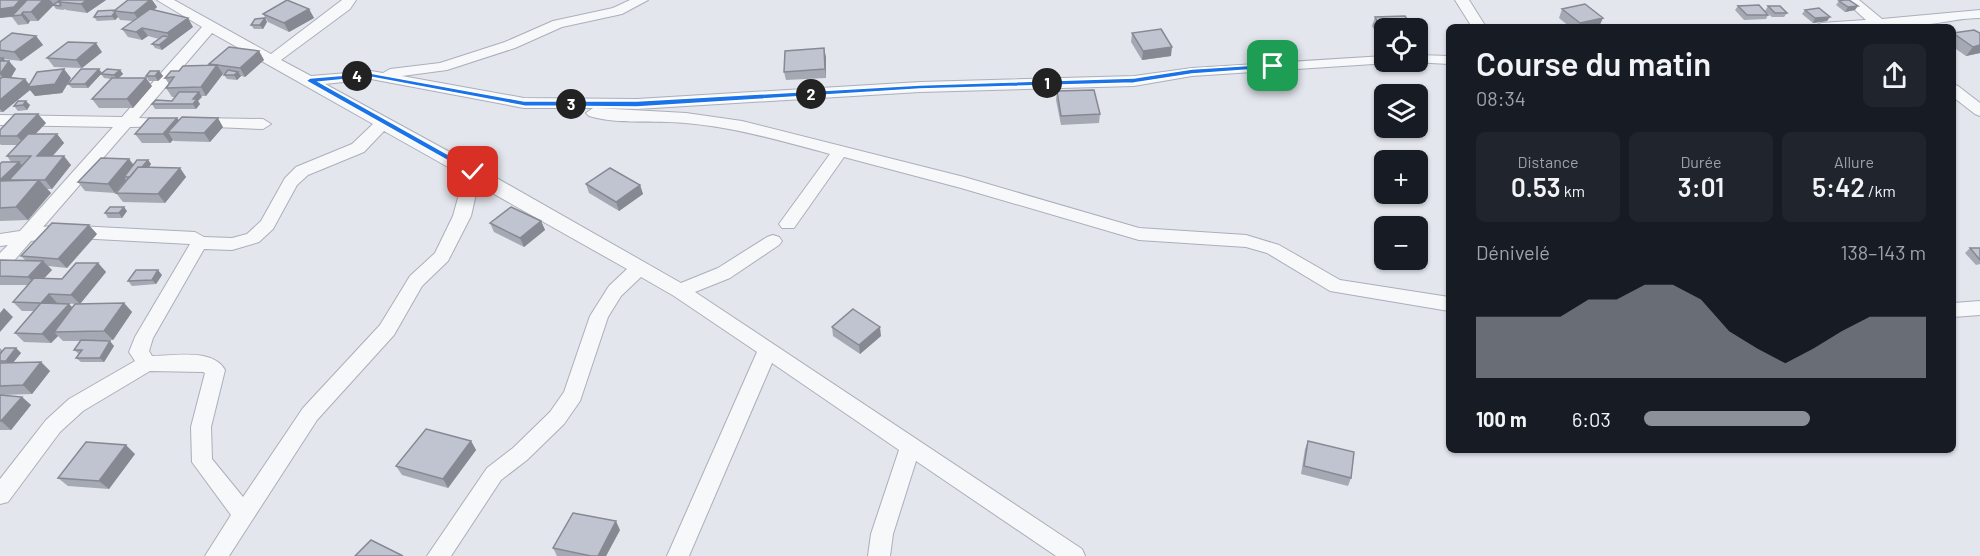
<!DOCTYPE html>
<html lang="fr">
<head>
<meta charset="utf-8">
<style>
	:root { --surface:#171b24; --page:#20242c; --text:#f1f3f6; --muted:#9ea1a6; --accent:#8c9099 }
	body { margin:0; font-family:Barlow,sans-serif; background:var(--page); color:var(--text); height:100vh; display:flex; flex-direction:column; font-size:22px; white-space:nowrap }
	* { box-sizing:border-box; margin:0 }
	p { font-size:20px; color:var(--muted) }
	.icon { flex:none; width:33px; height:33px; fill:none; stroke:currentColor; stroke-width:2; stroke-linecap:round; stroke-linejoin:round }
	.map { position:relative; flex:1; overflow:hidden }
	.drawer { position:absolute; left:1446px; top:24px; width:510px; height:429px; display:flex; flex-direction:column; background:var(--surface); border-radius:9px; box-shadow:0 2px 4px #0004 }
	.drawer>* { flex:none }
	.fabs { position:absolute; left:1374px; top:18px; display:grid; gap:12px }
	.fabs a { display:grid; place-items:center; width:54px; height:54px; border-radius:9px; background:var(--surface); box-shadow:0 2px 4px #0004; font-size:30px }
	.pin { position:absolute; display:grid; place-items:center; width:51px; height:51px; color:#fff; margin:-26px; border-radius:12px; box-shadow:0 3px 9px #0006 }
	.km { position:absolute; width:30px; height:30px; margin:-15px; border-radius:50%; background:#222; color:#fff; font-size:16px; line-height:30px; text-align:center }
	.round { display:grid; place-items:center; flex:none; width:63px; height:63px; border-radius:9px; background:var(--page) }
	.head { display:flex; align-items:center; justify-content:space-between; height:102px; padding:0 30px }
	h1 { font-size:33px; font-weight:600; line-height:45px }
	.stats { display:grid; grid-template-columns:repeat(3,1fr); gap:9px; height:102px; padding:6px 30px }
	.stats div { display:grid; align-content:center; border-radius:9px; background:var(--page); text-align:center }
	.stats b { font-size:26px; font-weight:600 }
	.stats small { font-size:16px; font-weight:400 }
	.stats p { font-size:16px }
	.chart { height:168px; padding:12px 30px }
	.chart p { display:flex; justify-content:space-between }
	.chart svg { width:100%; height:108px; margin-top:6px; fill:var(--accent); opacity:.7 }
	ul { padding:0 30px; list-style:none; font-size:20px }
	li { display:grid; grid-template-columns:96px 72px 1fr; align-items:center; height:45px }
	li i { height:15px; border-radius:8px; background:var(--accent) }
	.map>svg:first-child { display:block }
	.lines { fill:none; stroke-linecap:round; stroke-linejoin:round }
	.minor-casing { stroke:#abafbb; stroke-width:2 }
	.minor { fill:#f7f8fa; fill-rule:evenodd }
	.wall { fill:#a5a9b3; fill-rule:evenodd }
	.shaded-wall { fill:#868992 }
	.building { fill:#c0c4d0; stroke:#868992; stroke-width:1.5 }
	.route { fill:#1a73e8; stroke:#fff; stroke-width:1.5 }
</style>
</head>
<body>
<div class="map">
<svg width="1980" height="556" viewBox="0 0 1980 556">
	<rect width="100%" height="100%" fill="#e3e6ed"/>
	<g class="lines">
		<defs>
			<path id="minor" d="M157,0H174L271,54L342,0H356L350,9L281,60L311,76L371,71L383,73L390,69L440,63L505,42L553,21L613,8L630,0H648L622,14L562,27L515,48L447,70L402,76L524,98L637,99L920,82L1134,76L1192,68L1384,56V62H1390L1389,63L1192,76L1134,86L920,92L637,109L596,108L686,113L742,121L964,177L1139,228L1246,235L1279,245L1340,280L1449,297V311L1330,291L1267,253L1246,247L1139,240L961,188L844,157L794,228H782L779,224L830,154C782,141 734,127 685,123C653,120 620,125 589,116L586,113L593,108H524L371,79L325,84L479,168L681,283L718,268L767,237L773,235L779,237L782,241L779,245L730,278L695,292L1082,549L1085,556H1056L916,461L893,534L890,556H868L871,534L899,450L772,363L689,556H667L757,352L674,296L641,277L621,296L608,317L580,401L564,424L527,460L501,480L451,556H427L487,468L513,448L550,412L564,392L590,316L609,286L627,269L478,185L471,216L448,261L422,286L394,335L317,420L229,556H205L231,515L192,462L191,427L205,373L203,372L150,371L83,411L60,432L8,502L0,504V479L46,420L69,399L135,361L129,352L135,337L190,244L58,237L31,241L6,270L0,271V253L8,245L0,246V234L20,231L113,127L0,125V115L122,117L202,27ZM212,33L373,124L352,144L296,167L285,178L261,221L247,234L232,238L204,237L195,232L58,225L43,227L130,127L175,126L177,123L175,120L139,118ZM384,131L464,176L453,216L435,253L410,276L380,325L303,408L243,497L212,459L211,427L225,370C213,348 173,356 152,356L149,351L153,338L204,249L232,250L259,242L273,229L297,185L308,175L364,152Z
				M1455,0H1469L1486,27H1472Z
				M1844,0H1859L1882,19L1980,10V18C1962,18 1947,22 1930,24C1891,29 1852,27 1814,27L1821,23L1866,20Z
				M1418,55L1449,56V64L1413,62H1418Z
				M1953,84L1958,86L1980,103V116L1975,114L1953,97Z
				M197,118L263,119L271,124L263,129L191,126L189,123L191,120Z
				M1980,301V315L1953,317V303Z"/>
		</defs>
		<use href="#minor" class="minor-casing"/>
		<use href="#minor" class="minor"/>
	</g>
	<path class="wall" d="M0,0H106L87,13L66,10L65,9L63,10L56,9L53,5L38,21H30L28,24L18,25L12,17L0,18Z
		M128,0H152L157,7L154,10L193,27L162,50L155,48L152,44L159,39L148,36L142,40L128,37L122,29L133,21L120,20L118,17L115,20L97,21L94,17L115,10Z
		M1839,1L1855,10L1845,12L1836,5Z
		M1738,6L1768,15L1766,19L1744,20L1735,10Z
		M1768,6L1787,13L1784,17H1772L1765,11Z
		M309,9L314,18L289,32L268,22L263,14Z
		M1562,9L1599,27H1570L1559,18Z
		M1805,10L1827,21L1813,23L1802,14Z
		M1375,17L1384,28V44H1383L1372,26Z
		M265,18L267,22L263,29H254L251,25Z
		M1974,30L1980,53L1966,56L1953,47V34Z
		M1132,33L1171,56L1142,60L1131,42Z
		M36,36L43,45L21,61L4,59L16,69L11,77L25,79L29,84L71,78L62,93L35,96L30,90L3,112H0V42Z
		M259,51L264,60L245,77L241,76L237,80L227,79L224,75L225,74H222L206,96H201L198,101L200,104L196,109H155L152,104L172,101L175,97H172L166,88L169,84L165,78L179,71L210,65L209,64Z
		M102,52L82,68L54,67L47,58Z
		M826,57V78L786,80L784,72Z
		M120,70L123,74L119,78L152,86L133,108H99L92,99L111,79L104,78L101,74L88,88H72L68,84L102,73Z
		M159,71L163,76L158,81H149L146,76Z
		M1057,91L1100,114L1099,123L1061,125L1056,100Z
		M18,101L30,105L27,110L18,111L14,106Z
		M177,118L179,120L223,127L210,142L174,141L173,140L170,143H142L135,134Z
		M46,123L35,134H57L64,143L53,156L71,165L52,189H47L51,193L28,220L0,221V164L11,162L7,156L17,145H1L0,144V130Z
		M129,159L133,165L148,160L151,164L149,168H180L186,177L165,203L123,202L116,193L126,180L115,193L85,191L78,182Z
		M586,184L640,185L643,194L619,211L589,193Z
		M127,211L122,218H108L105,213Z
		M541,221L545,230L524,247L494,232L490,223Z
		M97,234L67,268L48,266L52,270L44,278L62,279L98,263L106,272L80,304L124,303L132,312L113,340H90L114,346L104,362H81L76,358L79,354L74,350L80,341H63L58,336L51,343L24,342L15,333L34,311H22L13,302L28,285H0V260H25L21,256ZM57,303L78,304L72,307L69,304H57Z
		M1970,248H1980V264L1976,265L1965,253Z
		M162,275L156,284L132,286L128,281Z
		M832,327L881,336L860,354L833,336Z
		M0,348L3,351L16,348L21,353L13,363L41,362L50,371L32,394L2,395L22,397L31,405L11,430H0Z
		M471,441L476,450L448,488L402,475L396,466Z
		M1308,441L1351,478L1348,486L1301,474L1305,449Z
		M135,454L109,489L68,486L58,478Z
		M620,530L606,556H557L553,548Z"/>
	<path class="shaded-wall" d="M20,0H32L23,13L30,21L28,24L21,15L0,18V9Z
		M43,0H50L54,5L38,21L31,12Z
		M87,0H106L87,13L81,4Z
		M150,0H152L157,7L140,22L134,13Z
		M1858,6L1855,10L1845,12L1848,7Z
		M309,9L314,18L289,32L284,23Z
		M115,12L118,17L115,20L112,16Z
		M1830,17L1827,21L1813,23L1815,18Z
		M188,18L193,27L162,50L159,45L169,37L167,33Z
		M265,18L267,22L263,29L260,25Z
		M1603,18L1599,27H1578L1580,23Z
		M142,28L148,36L142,40L136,32Z
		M36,36L43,45L21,61L14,52Z
		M96,43L102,52L82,68L76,60Z
		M1980,45V53L1966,56L1973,47Z
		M1172,47L1171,56L1142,60L1143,51Z
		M824,48L826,57V78L825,69Z
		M259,51L264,60L245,77L240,68Z
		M3,58L7,63L9,61L16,69L8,83L0,74L1,61Z
		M217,65L223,74L206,96L201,87Z
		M64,69L71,78L62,93L35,96L30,90L3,112L0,109V100L25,79L31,87Z
		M99,69L102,73L88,88L85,84Z
		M120,70L123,74L117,79L114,75Z
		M159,71L163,76L158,81L155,76Z
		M238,72L241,76L237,80L234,75Z
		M146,78L152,86L133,108L127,99Z
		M199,92L202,97L198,101L200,104L196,109L193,104V99Z
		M26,101L30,105L27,110L23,105Z
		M38,114L46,123L25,145L17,136Z
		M177,118L183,127L168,132L173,140L170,143L163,134Z
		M218,118L223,127L210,142L204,133Z
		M57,134L64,143L44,165L37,156Z
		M64,156L71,165L52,189L45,180Z
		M129,159L136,168L124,177L126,180L115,193L108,184Z
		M148,160L151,164L138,181L134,177Z
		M19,162L23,166L5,184L0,180Z
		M180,168L186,177L165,203L158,194Z
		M39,180L51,193L28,220L16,207Z
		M640,185L643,194L619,211L616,202Z
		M124,207L127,211L122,218L119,213Z
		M541,221L545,230L524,247L520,238Z
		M89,225L97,234L67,268L58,259Z
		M43,261L52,270L37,286L28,277Z
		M98,263L106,272L80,304L71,295Z
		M158,270L162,275L156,284L152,280Z
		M49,294L57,303L50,312L41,303Z
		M124,303L132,312L113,340L104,331Z
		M69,304L78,313L54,332L58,336L51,343L42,334Z
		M4,308L13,317L0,332V313Z
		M880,327L881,336L860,354L859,345Z
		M110,341L114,346L104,362L100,358Z
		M16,348L21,353L11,365L6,361Z
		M41,362L50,371L32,394L23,385Z
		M22,397L31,405L11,430L1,421Z
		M471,441L476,450L448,488L443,479Z
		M126,445L135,454L109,489L99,481Z
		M616,521L620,530L606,556H598Z"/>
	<path class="building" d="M0,0H20L14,7L0,9Z
		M27,0H43L31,12H23L21,15L12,16Z
		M60,0H61L59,2L61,5L60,6L53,5Z
		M61,0H87L81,4L59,2Z
		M128,0H150L134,13L114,11Z
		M287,0L309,9L284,23L263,14Z
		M1844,0H1849L1858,6L1848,7L1839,1Z
		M1585,4L1603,18L1580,23L1562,9Z
		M1759,5L1768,15H1747L1738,6Z
		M1768,6H1780L1787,13H1775Z
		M1819,8L1830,17L1815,18L1805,10Z
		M150,9L188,18L167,33L142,28L136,32L122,29Z
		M115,10L114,11L115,12L112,16L94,17L98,11Z
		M1405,16L1413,28H1384V34L1375,17Z
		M265,18L260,25H251L255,19Z
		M1161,29L1172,47L1143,51L1132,33Z
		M1974,30L1980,33V45L1973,47L1953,33Z
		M12,33L36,36L14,52L0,50V42Z
		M163,36L169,37L159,45L152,44Z
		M68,42L96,43L76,60L47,58Z
		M229,47L259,51L240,68L209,64Z
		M824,48L825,69L784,72L785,51Z
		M0,58H3L1,61H9L0,74Z
		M217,65L201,87L166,88L174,77L165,78L171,71H179L183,66Z
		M64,69L55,84L28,87L37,72Z
		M81,69H99L85,84H68Z
		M107,69L120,70L114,75L101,74Z
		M228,70L238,72L234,75H224Z
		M150,71H159L155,76H146Z
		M3,77L25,79L0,100V79Z
		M112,78H146L127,99H92Z
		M1094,90L1100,114L1061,116L1057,91Z
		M179,92H199L193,99H197L193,104H152L156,100L172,101Z
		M18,101H26L23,105L14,106Z
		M15,114H38L17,136H0V130Z
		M182,117L218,118L204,133L168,132Z
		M149,118H177L163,134H135Z
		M28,134H57L37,156H64L45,180H9L31,156H7Z
		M101,158L129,159L108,184L78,182Z
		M137,160H148L142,167H138L130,177H124Z
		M2,162H19L0,180V164Z
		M138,167L180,168L158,194L116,193Z
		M610,168L640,185L616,202L586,184Z
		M39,180L16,207L0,208V181Z
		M110,207H124L119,213H105Z
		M511,207L541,221L520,238L490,223Z
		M52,223L89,225L58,259L21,256Z
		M1970,248H1980V260Z
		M0,260L43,261L28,277L0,276Z
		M76,263H98L71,295L49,294L41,303L13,302L34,278L62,279Z
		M136,270H158L152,280L128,281Z
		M41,303L69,304L42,334L15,333Z
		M124,303L104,331L54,332L75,304Z
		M853,309L880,327L859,345L832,327Z
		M81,340L110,341L100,358H76L82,350H74Z
		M5,348H16L6,361H0V354Z
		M41,362L23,385L0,386V363Z
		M0,395L22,397L1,421H0Z
		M426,429L471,441L443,479L396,466Z
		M1308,441L1354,452L1351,478L1304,466Z
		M86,442L126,445L99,481L58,478Z
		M573,513L616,521L598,556H591L553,548Z
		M371,540L403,556H355Z"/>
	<path class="route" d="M1273,64L1277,66L1276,68L1192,74L1134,83L920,89L637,107L524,106L370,77L319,82L476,170V174L473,175L306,81L310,78L370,73L524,101H637L920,85L1134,78L1192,69Z"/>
</svg>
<div class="fabs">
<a><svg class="icon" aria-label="locate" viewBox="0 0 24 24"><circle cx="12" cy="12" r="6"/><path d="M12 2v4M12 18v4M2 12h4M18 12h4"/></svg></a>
<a><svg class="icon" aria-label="layers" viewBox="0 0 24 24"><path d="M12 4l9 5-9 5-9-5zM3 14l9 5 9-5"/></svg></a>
<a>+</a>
<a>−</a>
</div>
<div class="pin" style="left:1273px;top:66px;background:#1e9e55"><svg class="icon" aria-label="arrive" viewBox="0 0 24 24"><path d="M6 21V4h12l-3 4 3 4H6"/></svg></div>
<div class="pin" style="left:473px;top:172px;background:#d93025"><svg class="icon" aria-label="check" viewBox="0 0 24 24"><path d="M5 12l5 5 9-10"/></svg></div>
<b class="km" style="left:1047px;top:83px">1</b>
<b class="km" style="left:811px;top:94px">2</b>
<b class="km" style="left:571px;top:104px">3</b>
<b class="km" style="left:357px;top:76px">4</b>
<section class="drawer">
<div class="head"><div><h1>Course du matin</h1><p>08:34</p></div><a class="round"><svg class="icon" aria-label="share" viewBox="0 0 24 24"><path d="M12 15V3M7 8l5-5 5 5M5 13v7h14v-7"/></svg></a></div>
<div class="stats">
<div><p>Distance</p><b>0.53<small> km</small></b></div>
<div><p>Durée</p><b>3:01</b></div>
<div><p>Allure</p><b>5:42<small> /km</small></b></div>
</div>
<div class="chart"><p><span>Dénivelé</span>138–143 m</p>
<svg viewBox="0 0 160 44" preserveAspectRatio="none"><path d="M0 44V19L10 19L20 19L30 19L40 12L50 12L60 6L70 6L80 12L90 25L100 32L110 38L120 32L130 25L140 19L150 19L160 19V44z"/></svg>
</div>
<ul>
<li><b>100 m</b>6:03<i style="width:59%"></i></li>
</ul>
</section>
</div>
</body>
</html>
